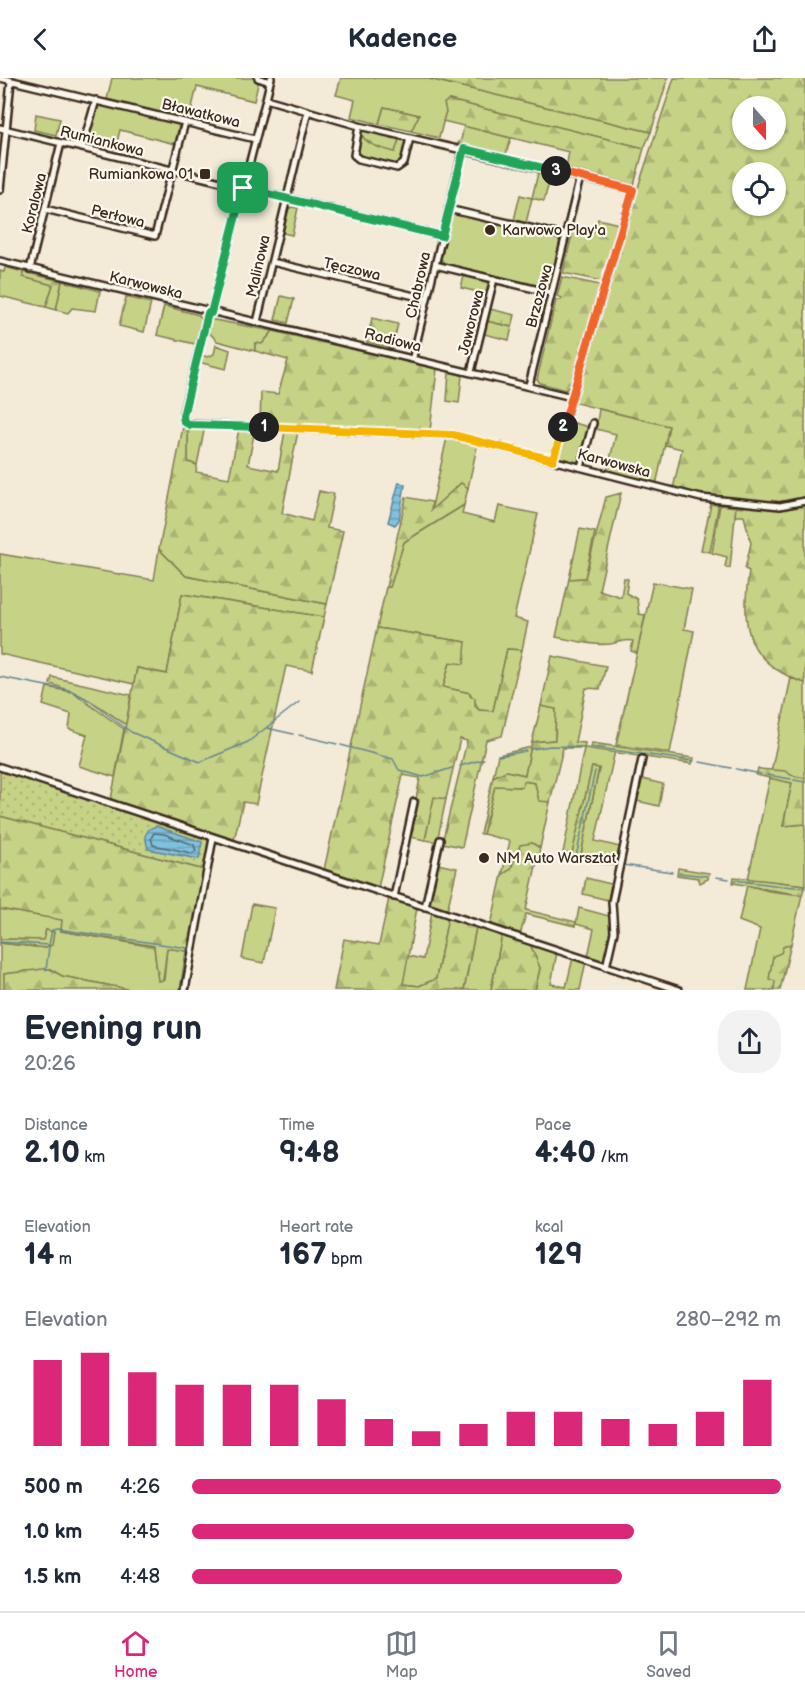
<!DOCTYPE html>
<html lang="en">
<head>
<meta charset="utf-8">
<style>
	:root { --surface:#fff; --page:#f2f2f3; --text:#1f2937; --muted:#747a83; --line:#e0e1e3; --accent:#db2777 }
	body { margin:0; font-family:"Balsamiq Sans",sans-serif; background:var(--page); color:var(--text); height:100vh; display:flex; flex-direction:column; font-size:22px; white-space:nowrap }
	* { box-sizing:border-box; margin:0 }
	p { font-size:20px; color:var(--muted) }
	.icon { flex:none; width:33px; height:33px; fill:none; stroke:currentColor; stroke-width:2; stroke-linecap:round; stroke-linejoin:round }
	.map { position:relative; height:912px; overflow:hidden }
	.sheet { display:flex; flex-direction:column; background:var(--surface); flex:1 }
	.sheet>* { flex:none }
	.needle { width:39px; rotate:159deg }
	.buttons { position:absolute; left:732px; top:18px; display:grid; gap:12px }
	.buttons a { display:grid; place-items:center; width:54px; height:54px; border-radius:50%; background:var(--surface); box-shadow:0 2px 4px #0004; font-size:30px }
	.pin { position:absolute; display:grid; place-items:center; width:51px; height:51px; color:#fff; margin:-26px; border-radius:12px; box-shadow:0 3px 9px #0006 }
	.km { position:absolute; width:30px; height:30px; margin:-15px; border-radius:50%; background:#222; color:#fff; font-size:16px; line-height:30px; text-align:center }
	.round { display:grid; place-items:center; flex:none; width:63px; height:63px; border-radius:24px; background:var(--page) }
	.headline { display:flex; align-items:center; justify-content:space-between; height:102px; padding:0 24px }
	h1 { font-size:33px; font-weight:700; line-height:45px }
	.figures { display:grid; grid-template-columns:repeat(3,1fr); gap:9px; height:102px; padding:6px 24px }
	.figures div { display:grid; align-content:center }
	.figures b { font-size:30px; font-weight:700 }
	.figures small { font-size:16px; font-weight:400 }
	.figures p { font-size:16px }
	.chart { height:168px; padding:12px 24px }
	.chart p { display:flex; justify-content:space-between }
	.chart svg { width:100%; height:108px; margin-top:6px; stroke:var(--accent); stroke-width:6 }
	ul { padding:0 24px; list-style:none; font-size:20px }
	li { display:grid; grid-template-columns:96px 72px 1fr; align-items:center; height:45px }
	li i { height:15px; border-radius:8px; background:var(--accent) }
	header { display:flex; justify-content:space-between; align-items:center; height:78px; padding:0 24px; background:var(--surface); font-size:27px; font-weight:700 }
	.dock { display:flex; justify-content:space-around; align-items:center; height:84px; border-top:2px solid var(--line); background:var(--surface); font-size:16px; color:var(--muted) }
	.dock a { display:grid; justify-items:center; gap:3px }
	.dock .selected { color:var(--accent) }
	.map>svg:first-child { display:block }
	.green { fill:#c6d286; stroke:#807e52; stroke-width:1.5 }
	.forest { fill:url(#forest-firs); stroke:#807e52; stroke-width:1.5; fill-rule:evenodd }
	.garden { fill:url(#garden-dots); stroke:#807e52; stroke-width:1.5 }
	.water { fill:url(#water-rules); stroke:#648592; stroke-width:1.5 }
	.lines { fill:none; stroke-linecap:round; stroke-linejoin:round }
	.shore { stroke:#56676c; stroke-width:1.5 }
	.stream { stroke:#648592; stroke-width:1.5 }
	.minor-casing { stroke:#3b2a1e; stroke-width:10 }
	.minor { stroke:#fbf7ec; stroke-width:5 }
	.split-1-casing { stroke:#fff; stroke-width:12 }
	.split-2-casing { stroke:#fff; stroke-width:12 }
	.split-3-casing { stroke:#fff; stroke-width:12 }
	.split-4-casing { stroke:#fff; stroke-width:12 }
	.split-1 { stroke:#22a559; stroke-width:8 }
	.split-2 { stroke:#f5b400; stroke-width:8 }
	.split-3 { stroke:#f0652b; stroke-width:8 }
	.split-4 { stroke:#22a559; stroke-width:8 }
	.poi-dot { fill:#3b2a1e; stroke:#fbf7ec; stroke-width:2 }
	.labels { text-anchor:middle; stroke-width:4.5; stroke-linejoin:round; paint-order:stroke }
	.street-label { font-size:15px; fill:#3b2a1e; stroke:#fbf7ec }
	.poi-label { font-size:15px; fill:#3b2a1e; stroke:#fbf7ec; text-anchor:start }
</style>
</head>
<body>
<header><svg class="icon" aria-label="back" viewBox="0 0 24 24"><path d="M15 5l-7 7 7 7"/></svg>Kadence<svg class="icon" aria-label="share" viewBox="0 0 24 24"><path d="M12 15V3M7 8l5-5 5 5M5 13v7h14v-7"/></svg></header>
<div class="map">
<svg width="805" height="912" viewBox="0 0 805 912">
	<defs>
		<pattern id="forest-firs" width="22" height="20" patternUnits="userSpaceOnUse" patternTransform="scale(1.5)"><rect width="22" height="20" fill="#c6d286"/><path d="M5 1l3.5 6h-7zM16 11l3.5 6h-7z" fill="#abb473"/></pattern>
		<pattern id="garden-dots" width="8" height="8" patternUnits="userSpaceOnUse" patternTransform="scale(1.5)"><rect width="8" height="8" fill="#c6d286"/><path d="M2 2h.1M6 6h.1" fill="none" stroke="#abb473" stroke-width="1.8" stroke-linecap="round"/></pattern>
		<pattern id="water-rules" width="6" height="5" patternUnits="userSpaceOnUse" patternTransform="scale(1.5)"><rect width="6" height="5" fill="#7fc2e0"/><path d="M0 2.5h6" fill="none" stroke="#699eb5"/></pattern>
	</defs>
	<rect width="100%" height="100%" fill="#f3ead8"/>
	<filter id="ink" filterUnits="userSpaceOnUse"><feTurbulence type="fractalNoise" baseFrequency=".0167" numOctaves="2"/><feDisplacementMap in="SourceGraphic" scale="12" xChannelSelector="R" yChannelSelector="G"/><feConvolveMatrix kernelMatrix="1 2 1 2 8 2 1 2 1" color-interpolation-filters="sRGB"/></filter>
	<g filter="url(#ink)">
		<path class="green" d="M112,0H253L259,2L254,23L197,9L189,41L107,21Z
			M341,0H425L651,54L644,70L449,22L439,60L411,53L419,37L384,29L379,46L351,39L355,22L336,17Z
			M99,27L179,47L175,66L120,52L116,68L118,72L89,65L87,61Z
			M36,36L60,41L56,57L34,52Z
			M464,48L511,60L506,76L458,65L461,62Z
			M361,55C365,67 383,71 395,73L399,61L404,62L406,66L401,87L357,79Z
			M538,95L551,97L544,123L532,120L526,145L514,142L520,117L532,120Z
			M292,129L298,130L292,157L283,155L288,131Z
			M455,136L558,161L560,165L550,207L546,209L444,185L441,181L451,139Z
			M5,189L23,194V199L53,207L46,229L0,218V193L4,194Z
			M62,203L100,213L96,233L72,230L68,235L56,232Z
			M281,218L294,221L288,245L275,242Z
			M126,219L151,225L144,254L119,248Z
			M164,228L199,237L202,241L195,266L157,257Z
			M209,241L273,253L262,266L255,265V273L217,263L206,251Z
			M487,243L512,249L509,262L484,256Z
			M216,267L230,272L226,291L198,284L200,277L208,279L214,276Z
			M449,294L462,297L459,325L447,323Z
			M599,331L669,348L656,407L607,394L616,356L596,351Z
			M567,343L589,349L580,382L576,384L556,379Z
			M188,349L201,350L204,353L197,387L188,384Z
			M447,359L478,364L468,410L461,405L431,433Z
			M711,426L718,427V430L710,474L701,472Z
			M464,427L462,436L495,444L499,428L538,436L514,540L528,544L522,572L507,571L493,633L479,632L470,615L443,609L450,584L466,564L377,550L386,509H390L404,464Z
			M720,427L736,429L730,490L725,489L727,479L712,475Z
			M580,451L595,454L585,500L569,501Z
			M159,471L186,498L327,526L324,539L182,516L167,596L137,590L134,606L0,576V476L154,502Z
			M653,504L692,511L684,551L694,553L670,675L616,667Z
			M52,599L131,617L126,647C101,629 80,614 50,606Z
			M791,600L805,605V700L771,694Z
			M47,609L72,614L124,651L115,699L79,688L87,657L69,651L71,636L43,627Z
			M541,628L556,631L555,662L532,664Z
			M531,669L525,697L506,693L493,699L498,677Z
			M584,670L615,673L595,763L620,769L615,787L590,784L591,778L581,776L599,691L592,689L572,777L563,775Z
			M770,700L792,705L783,748L805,746V807L748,801Z
			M642,701L663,706L659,728L637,723Z
			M523,703L535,705L539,722L550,724L540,770L532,765L513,780L511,791L502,797L510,763L483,756L495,708L522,709Z
			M434,718L446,721L437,764L425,762Z
			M586,800L611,806L608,822L583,816Z
			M747,807L769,813L802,817L791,866L783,869L774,912H747L760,851L739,843Z
			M252,826L275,830L264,885L242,881Z
			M579,830L609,838L610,855L606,880L602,882L588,878L594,851L576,846Z
			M0,831L63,842L61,853L154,869L158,902H164L167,870L186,873L180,912H132L62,898L50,891L4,896L5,912H0V865L46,870L54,855L46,852L44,862L0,861Z
			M432,834L448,839L436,901L419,908L402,906L408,878L423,881Z
			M476,849L502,857L491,912H464Z
			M530,866L557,874L551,906L566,909L573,880L586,883L580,912H535L540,890Z"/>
		<path class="forest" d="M425,0H668L651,54Z
			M674,0H805V605C745,585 741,549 749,493L745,491L751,465L744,438H735L736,429L743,430V423L673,411L682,371L665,367L669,348L572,324L622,158ZM742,28H776V62H742ZM742,94H776V128H742Z
			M449,22L644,70L634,107L566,90L569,74L443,43L446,34L444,25Z
			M384,29L419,37L411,53L379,46Z
			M364,53L399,61L395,74C384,71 365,67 361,55Z
			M598,141L619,146L602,203L563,195L574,148L595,153Z
			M23,194L62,203L56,232L46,229L53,207L23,199Z
			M464,198L486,203L489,207L487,216L461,210Z
			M562,199L600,207L570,309L565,312L540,305L537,301L556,222H561L562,220L557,218Z
			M490,231L515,237L512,249L487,243Z
			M372,240L398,246L392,270L367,264Z
			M273,253L437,291L430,353L260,346L261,314L278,316L288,282L255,273V265L262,266Z
			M183,349H188V384L197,387L196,394L229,400L239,351H255L248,387L278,393L285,353H298L282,435L312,443L319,413L334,416L327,450L343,453L327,526L186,498L159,471Z
			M461,405L468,410L464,427L404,464L390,509H386L406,419L432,424L431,432Z
			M621,415L599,512L621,519L624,500L628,501L626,515L637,521L639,536L645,537L637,575L631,573L633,563C623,561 619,565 610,566C592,568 573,562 556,559L569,501L585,500L606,419Z
			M182,516L324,539L312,593L286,588L256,726L243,724L234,762L111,721L137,590L167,596Z
			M377,550L466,564L464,586L450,584L443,609L470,615V618L475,620V628L479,632L493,633L507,571L522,572L502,658L486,662L462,769L442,765L467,663L460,661L446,721L434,719L425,762L411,759L419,722L416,721L420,700L403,697L378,810L324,792Z
			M552,578L606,588L600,611L586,610L575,664L585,665L584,670H563L550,724L539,723L535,705L524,703L522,709L495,708L483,756H480L493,699L506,693L525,697L532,664L555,662L556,631L541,628Z
			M592,665L694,680L692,686L590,671Z
			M592,689L599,690L581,776L591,778L590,784L562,779L563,775L572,776Z
			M758,691L786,693L791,697L805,700V746L783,748L792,705L756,697Z
			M0,738L205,792L189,869L186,873L167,870L163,902L158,903L154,868L61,853L62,842L0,831Z
			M532,765L540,770L526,832L576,844L575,848L526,836L520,857L491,847L502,797L511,791L520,767Z
			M437,786L457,790L447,833L431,828L429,824Z
			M678,790L709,795L708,801L700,805L698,800L677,797Z
			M734,799L805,807L802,817C778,814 757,809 733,805Z
			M389,820L417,830L403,906L419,908L436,901L448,839L476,849L464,912H334L344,861L379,867Z
			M46,852L54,854L52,867L46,870L0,865V861L43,862Z
			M502,857L530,866L540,890L535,912H491Z
			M791,866L780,912H774L775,903L769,901L773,878L781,875L783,869Z
			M43,891H50L62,898L132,912H4V896Z"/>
		<path class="garden" d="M0,693L211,761L205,792L0,738Z"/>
		<path class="water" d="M399,404L405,407L399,442L395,447L388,444Z
			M156,748L202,764L199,781L148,771L145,758L149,751Z"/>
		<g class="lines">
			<path class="shore" d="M154,755L164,756L194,767L196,773L192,775L153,767L151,760Z"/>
			<path class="stream" d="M0,599L72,613L88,622L131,654L200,684L248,664L299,624
				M267,650L293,656
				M299,657L337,666
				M341,667L393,681L399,692L423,699L452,690
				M590,669L694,683
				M532,671L550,668L584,669
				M499,678L526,673
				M700,684L731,690
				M460,688L484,681
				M736,691L761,696
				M767,697L791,701
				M794,702L805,704
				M565,777L616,786
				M576,779L595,693
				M623,787L672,794
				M679,795L707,798
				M716,799L729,801
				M735,802L781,808
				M784,808L805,810
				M0,864L49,867L52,852L57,851L188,870L181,912
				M46,892L49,869"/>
			<defs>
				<path id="minor" d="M0,0L255,61
					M258,0L270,4
					M266,21L271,0
					M359,48L354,77L359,81L397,90L404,85L410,60
					M0,50L442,158
					M82,70L96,22
					M0,112L11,3
					M45,131L155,158L185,44
					M448,131L565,158
					M0,183L572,319
					M272,184L427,221
					M435,187L551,215
					M30,191L61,65
					M208,235L183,335L184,344L187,346L453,357L701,420L780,428L805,423
					M211,235L266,21L359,48L633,112L553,382
					M257,244L308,33
					M413,279L463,71
					M471,294L494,201
					M529,307L580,99
					M581,389L593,345
					M0,689L679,912
					M394,819L414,724
					M425,829L440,762
					M606,889L614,854L612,824L642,681
					M185,912L213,760"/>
			</defs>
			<use href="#minor" class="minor-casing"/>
			<use href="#minor" class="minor"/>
		</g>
	</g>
	<g class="lines" filter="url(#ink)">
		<defs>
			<path id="split-1" d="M243,110L211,235H208L183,338L184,344L190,347L264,349"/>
			<path id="split-2" d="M264,349L453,357L553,382L563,349"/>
			<path id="split-3" d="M556,93L633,112L563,349"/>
			<path id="split-4" d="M243,110L442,158L464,71L556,93"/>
		</defs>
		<use href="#split-1" class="split-1-casing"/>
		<use href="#split-2" class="split-2-casing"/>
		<use href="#split-3" class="split-3-casing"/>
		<use href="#split-4" class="split-4-casing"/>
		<use href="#split-1" class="split-1"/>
		<use href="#split-2" class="split-2"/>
		<use href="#split-3" class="split-3"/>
		<use href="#split-4" class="split-4"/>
	</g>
	<g class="poi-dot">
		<rect x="199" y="90" width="12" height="12" rx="3"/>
		<circle cx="490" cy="152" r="6"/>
		<circle cx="484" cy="780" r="6"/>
	</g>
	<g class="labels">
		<g class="street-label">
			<text transform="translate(201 35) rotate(14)" y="5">Bławatkowa</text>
			<text transform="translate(102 63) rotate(14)" y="5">Rumiankowa</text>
			<text transform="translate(34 125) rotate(-76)" y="5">Koralowa</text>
			<text transform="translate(118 138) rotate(14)" y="5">Perłowa</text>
			<text transform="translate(258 188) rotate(-77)" y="5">Malinowa</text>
			<text transform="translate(352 191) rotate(13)" y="5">Tęczowa</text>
			<text transform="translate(146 207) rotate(14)" y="5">Karwowska</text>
			<text transform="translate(418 207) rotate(-77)" y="5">Chabrowa</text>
			<text transform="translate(539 218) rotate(-75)" y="5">Brzozowa</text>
			<text transform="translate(471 244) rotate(-76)" y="5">Jaworowa</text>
			<text transform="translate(393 262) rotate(14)" y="5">Radiowa</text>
			<text transform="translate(614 385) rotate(15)" y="5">Karwowska</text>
		</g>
		<g class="poi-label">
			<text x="193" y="101" text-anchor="end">Rumiankowa 01</text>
			<text x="502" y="157">Karwowo Play'a</text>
			<text x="496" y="785">NM Auto Warsztat</text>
		</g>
	</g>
</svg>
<div class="buttons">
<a><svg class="needle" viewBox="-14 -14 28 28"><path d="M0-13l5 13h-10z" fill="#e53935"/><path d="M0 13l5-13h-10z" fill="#747a83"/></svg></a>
<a><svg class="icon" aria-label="locate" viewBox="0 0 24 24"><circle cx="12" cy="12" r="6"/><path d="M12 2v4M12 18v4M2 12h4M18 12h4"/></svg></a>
</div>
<div class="pin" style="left:243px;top:110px;background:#1e9e55"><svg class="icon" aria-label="arrive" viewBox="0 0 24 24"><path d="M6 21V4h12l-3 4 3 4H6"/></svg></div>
<b class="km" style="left:264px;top:349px">1</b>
<b class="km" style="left:563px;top:349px">2</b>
<b class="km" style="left:556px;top:93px">3</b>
</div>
<section class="sheet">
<div class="headline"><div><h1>Evening run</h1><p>20:26</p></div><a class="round"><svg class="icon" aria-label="share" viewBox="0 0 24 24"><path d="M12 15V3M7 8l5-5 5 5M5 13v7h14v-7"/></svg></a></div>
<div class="figures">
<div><p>Distance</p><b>2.10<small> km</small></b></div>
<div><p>Time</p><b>9:48</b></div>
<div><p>Pace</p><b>4:40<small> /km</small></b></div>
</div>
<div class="figures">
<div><p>Elevation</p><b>14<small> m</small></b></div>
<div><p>Heart rate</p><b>167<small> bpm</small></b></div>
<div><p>kcal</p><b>129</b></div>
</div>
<div class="chart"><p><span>Elevation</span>280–292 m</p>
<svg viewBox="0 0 160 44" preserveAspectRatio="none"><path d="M5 44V9M15 44V6M25 44V14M35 44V19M45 44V19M55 44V19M65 44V25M75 44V33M85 44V38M95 44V35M105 44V30M115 44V30M125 44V33M135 44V35M145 44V30M155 44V17"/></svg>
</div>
<ul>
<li><b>500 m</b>4:26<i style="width:100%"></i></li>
<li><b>1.0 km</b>4:45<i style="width:75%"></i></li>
<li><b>1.5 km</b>4:48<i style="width:73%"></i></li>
</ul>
</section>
<nav class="dock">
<a class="selected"><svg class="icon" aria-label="home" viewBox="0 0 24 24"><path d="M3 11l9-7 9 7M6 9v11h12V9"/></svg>Home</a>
<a><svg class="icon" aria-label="map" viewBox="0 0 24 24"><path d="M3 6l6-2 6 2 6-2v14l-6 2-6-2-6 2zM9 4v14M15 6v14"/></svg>Map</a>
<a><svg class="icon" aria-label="saved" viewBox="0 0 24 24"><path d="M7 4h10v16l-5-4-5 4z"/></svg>Saved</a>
</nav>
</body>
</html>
